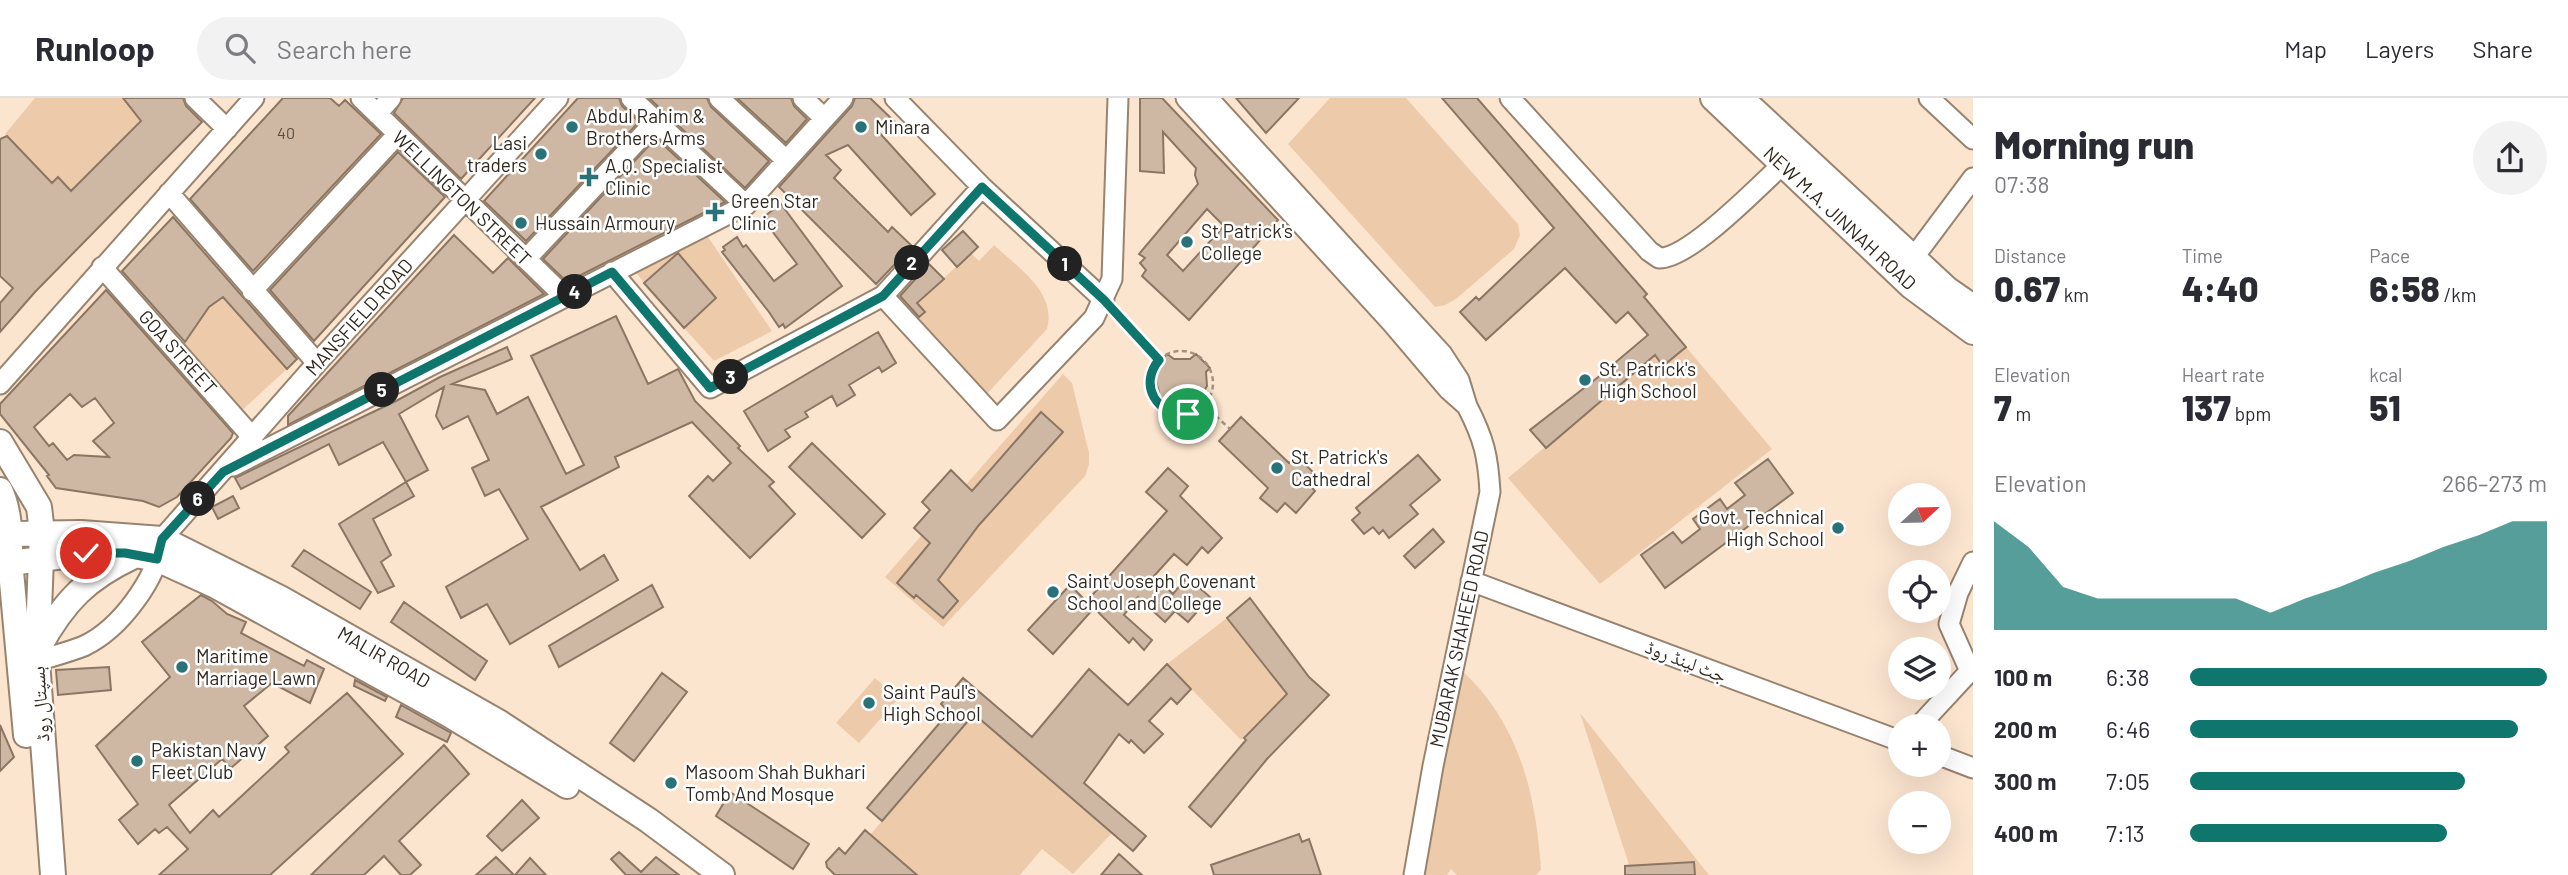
<!DOCTYPE html>
<html lang="en">
<head>
<meta charset="utf-8">
<style>
	:root { --surface:#fff; --page:#f2f2f3; --text:#2b2b33; --muted:#7c7c81; --line:#e1e1e2; --accent:#0f766e }
	body { margin:0; font-family:Barlow,"Noto Naskh Arabic",sans-serif; background:var(--page); color:var(--text); height:100vh; display:flex; flex-direction:column; font-size:26px; white-space:nowrap }
	* { box-sizing:border-box; margin:0 }
	p { font-size:23px; color:var(--muted) }
	.icon { flex:none; width:38px; height:38px; fill:none; stroke:currentColor; stroke-width:2; stroke-linecap:round; stroke-linejoin:round }
	.map { position:relative; flex:1; overflow:hidden }
	.panel { display:flex; flex-direction:column; background:var(--surface); width:595px }
	.panel>* { flex:none }
	.needle { width:46px; rotate:68deg }
	.buttons { position:absolute; left:1888px; top:385px; display:grid; gap:14px }
	.buttons a { display:grid; place-items:center; width:63px; height:63px; border-radius:50%; background:var(--surface); box-shadow:0 7px 28px #0002; font-size:35px }
	.pin { position:absolute; display:grid; place-items:center; width:60px; height:60px; color:#fff; margin:-30px; border:4px solid #fff; border-radius:50%; box-shadow:0 2px 7px #0007 }
	.km { position:absolute; width:35px; height:35px; margin:-18px; border-radius:50%; background:#222; color:#fff; font-size:19px; line-height:35px; text-align:center }
	.round { display:grid; place-items:center; flex:none; width:74px; height:74px; border-radius:37px; background:var(--page) }
	.headline { display:flex; align-items:center; justify-content:space-between; height:119px; padding:0 21px }
	h1 { font-size:38px; font-weight:800; line-height:52px }
	.figures { display:grid; grid-template-columns:repeat(3,1fr); gap:10px; height:119px; padding:7px 21px }
	.figures div { display:grid; align-content:center }
	.figures b { font-size:35px; font-weight:800 }
	.figures small { font-size:19px; font-weight:400 }
	.figures p { font-size:19px }
	.chart { height:196px; padding:14px 21px }
	.chart p { display:flex; justify-content:space-between }
	.chart svg { width:100%; height:126px; margin-top:7px; fill:var(--accent); opacity:.7 }
	ul { padding:0 21px; list-style:none; font-size:23px }
	li { display:grid; grid-template-columns:112px 84px 1fr; align-items:center; height:52px }
	li i { height:18px; border-radius:9px; background:var(--accent) }
	header { display:flex; align-items:center; gap:42px; box-sizing:border-box; height:98px; padding:0 35px; background:var(--surface); border-bottom:2px solid var(--line) }
	header strong { font-size:33px }
	nav { display:flex; gap:38px; margin-inline-start:auto; font-size:24px }
	.search { width:490px; height:63px; background:var(--page); display:flex; align-items:center; gap:18px; box-sizing:border-box; padding:0 24px; border-radius:38px; color:var(--muted); font-size:26px }
	main { display:flex; flex:1; min-height:0 }
	.map>svg:first-child { display:block }
	.grass { fill:#edcbaa }
	.building { fill:#ceb8a3; stroke:#8b7663; stroke-width:2; fill-rule:evenodd }
	.lines { fill:none; stroke-linecap:round; stroke-linejoin:round }
	.minor-casing { stroke:#98836f; stroke-width:23 }
	.major-casing { stroke:#98836f; stroke-width:28 }
	.path { stroke:#a29181; stroke-width:2.5; stroke-dasharray:5 3.5; stroke-linecap:butt }
	.minor { stroke:#fff; stroke-width:19 }
	.major { stroke:#fff; stroke-width:24 }
	.route-casing { stroke:#fff; stroke-width:14 }
	.route { stroke:#0f766e; stroke-width:9 }
	.poi-dot { fill:#297378; stroke:#fff; stroke-width:2.5 }
	.labels { text-anchor:middle; stroke-width:5; stroke-linejoin:round; paint-order:stroke }
	.number-label { font-size:16px; fill:#584c40 }
	.poi-label { font-size:19px; fill:#30281f; stroke:#fff; text-anchor:start }
	.street-label { font-size:19px; fill:#30281f; stroke:#fff }
</style>
</head>
<body>
<header>
<strong>Runloop</strong>
<div class="search"><svg class="icon" aria-label="search" viewBox="0 0 24 24"><circle cx="10" cy="10" r="6"/><path d="M15 15l6 6"/></svg>Search here</div>
<nav><a>Map</a><a>Layers</a><a>Share</a></nav>
</header>
<main>
<div class="map">
<svg width="1973" height="777" viewBox="0 0 1973 777">
	<rect width="100%" height="100%" fill="#fce5cf"/>
	<path class="grass" d="M35,0H123L141,23L71,93L59,79L52,85L5,36Z
		M1330,0H1406L1518,126L1520,137L1514,151L1456,201L1445,207L1435,209L1288,46Z
		M708,139L772,233L714,263L684,230L716,200L678,155L644,185L636,174Z
		M994,147C1018,170 1057,194 1047,231L985,298L916,222L924,214L917,205L971,155L979,163Z
		M223,199L287,271L238,316L180,251L209,209Z
		M1686,249L1772,351L1600,486L1508,380L1655,257L1663,268Z
		M1063,276L1072,285L1089,355V366L1085,378L943,529L885,479Z
		M1227,520L1287,596L1241,642L1167,566Z
		M1459,570C1519,623 1536,696 1541,772L1536,777H1457L1451,771L1447,777H1416Z
		M875,580L898,601L859,645L836,625Z
		M1580,615L1709,777H1695L1694,764L1638,767L1630,770Z
		M974,616L1112,735L1073,776L1042,751L1020,777H917L870,737Z"/>
	<path class="building" d="M123,0H183L186,8L202,24L35,194L0,234V205L13,190L0,178V41L7,38L52,85L58,79L71,93L141,23Z
		M283,0H330L339,8L345,2L381,36L253,173L190,101Z
		M403,0H535L461,81L394,15Z
		M578,0H619L622,8L639,24L526,143L484,103Z
		M649,0H707L711,9L769,63L745,90Z
		M737,0H791L794,8L807,21L786,45Z
		M855,0H870L895,24L877,32L935,96L911,117L848,47L826,57L841,72L834,80L888,134L892,129L912,148L876,186L779,89L852,8Z
		M1140,0H1162L1278,122L1189,222L1142,178L1146,172L1140,165L1145,160L1139,156L1198,86L1195,77L1196,70L1163,34L1164,75L1140,73ZM1207,111L1224,128L1183,173L1167,157Z
		M1236,0H1299L1266,35Z
		M1442,0H1477L1647,196L1644,199L1686,249L1663,268L1655,257L1546,350L1530,332L1597,280L1648,237L1628,214L1616,225L1565,170L1486,242L1460,214L1476,199L1479,202L1554,130Z
		M656,40L725,104L567,184L543,161Z
		M398,54L445,99L314,243L270,192Z
		M781,106L842,188L785,230L783,226L779,229L769,214L722,154L725,152L723,149L737,139L743,149L746,147L774,183L797,166L769,129L772,127L765,118Z
		M173,119L297,261L287,271L223,199L209,209L185,244L122,173Z
		M963,133L978,149L957,169L942,152Z
		M454,137L493,175L508,160L544,196L288,327V318Z
		M678,155L716,200L684,230L644,185Z
		M929,166L944,181L917,205L925,214L919,219L900,198Z
		M106,192L233,335L231,340L177,399L159,409L143,403L56,390L47,378L49,377L0,316V306ZM70,296L82,309L95,300L114,325L93,343L109,359L74,357L67,362L53,345L49,348L34,329Z
		M616,218L648,286L678,271L695,303L740,348L738,350L774,384L769,388L795,416L750,460L689,398L708,378L713,383L731,365L692,324L615,359L619,369L541,409L580,472L604,457L618,482L510,546L487,506L461,520L446,489L528,441L499,391L485,398L472,370L489,362L468,318L443,331L436,318L444,289L399,316L428,372L406,384L383,344L339,367L329,346L241,391L235,380L396,303L440,279L507,249L512,261L452,286L485,292L497,316L528,299L566,376L584,367L531,258Z
		M878,234L896,265L882,274L879,269L849,287L855,297L837,308L832,298L805,314L808,319L785,332L790,339L768,353L744,313Z
		M1167,256L1174,261H1190L1196,256L1210,270L1206,274L1207,288L1204,293L1210,299L1197,312L1192,308L1180,312L1175,308L1170,314L1154,301L1159,294L1156,283L1157,276L1153,271Z
		M1041,314L1063,334L979,427L938,482L958,503L943,520L916,497L914,500L897,485L930,445L914,430L930,412L922,404L951,372L972,393Z
		M1241,319L1289,365L1296,358L1313,374L1306,383L1315,393L1296,415L1285,405L1277,414L1260,400L1268,390L1219,343Z
		M812,345L885,416L862,440L789,369Z
		M1418,357L1440,382L1410,407L1418,416L1389,440L1383,432L1379,436L1373,429L1364,436L1352,422L1360,415L1356,410Z
		M1768,361L1793,395L1665,490L1641,457L1673,434L1682,445L1700,431L1693,421L1720,401L1727,411L1745,397L1735,385Z
		M1168,370L1188,388L1180,398L1222,440L1208,455L1202,449L1187,467L1174,456L1154,478L1173,496L1187,479L1210,499L1188,524L1175,513L1165,524L1138,499L1124,517L1152,542L1144,552L1133,540L1129,545L1094,510L1053,556L1028,532L1070,487L1088,505L1087,503L1167,413L1146,394Z
		M406,384L414,398L373,421L391,457L381,464L394,488L378,495L339,426Z
		M233,398L239,410L218,421L212,409Z
		M1433,431L1444,444L1415,470L1404,458Z
		M304,452L371,494L360,511L292,468Z
		M652,487L663,509L559,569L549,548Z
		M201,497L212,503L227,516L246,524L241,535L304,568L307,562L324,571L310,605L272,585L244,608L268,638L231,670L222,661L169,707L190,735L213,712L219,719L289,654L285,649L347,595L403,656L270,777H159L188,751L167,729L159,735L155,731L138,746L119,722L138,706L96,648L170,579L142,544Z
		M1250,500L1309,579L1329,597L1267,661L1211,729L1189,709L1246,642L1244,640L1287,596L1227,520Z
		M404,504L487,563L475,582L391,524Z
		M1167,566L1191,591L1177,606L1171,600L1149,623L1163,636L1144,655L1131,642L1129,645L1119,636L1084,685L1146,738L1133,753L974,616L882,723L867,710L949,614L941,606L963,580L1032,639L1089,571L1128,607Z
		M109,569L111,592L58,597L56,572Z
		M662,575L687,594L634,663L610,645Z
		M355,582L387,599L385,603L354,588Z
		M401,607L451,635L447,644L396,619Z
		M0,627L14,659L0,673Z
		M444,647L469,676L399,743L421,767L410,777H401L384,758L364,777H311Z
		M730,694L809,746L793,771L716,718Z
		M522,702L539,720L502,753L487,738Z
		M865,732L917,777H835L827,769L826,764L839,750L845,756Z
		M1299,736L1302,744L1309,741L1321,777H1214L1211,767Z
		M619,754L641,774L656,759L679,777H626L611,761Z
		M1119,756L1142,777H1101Z
		M496,759L514,777H476Z
		M530,760L546,777H515Z
		M1694,764L1695,777H1625V768Z"/>
	<g class="lines">
		<defs>
			<path id="minor" d="M195,0L227,31
				M361,0L565,199
				M631,0L746,107
				M719,0L786,62
				M803,0L824,20
				M895,0L982,89L1104,202
				M1186,0L1392,225L1449,292L1467,308L1459,282L1442,256L1208,0
				M1510,0L1649,153L1659,160C1689,161 1759,88 1783,66
				M1929,0L1973,41
				M377,16L391,0
				M169,95L317,265
				M1914,159L1973,80
				M526,161L656,23
				M102,169L253,340
				M612,174L710,290L883,198L997,322L1094,220L1112,181L1118,0
				M252,193L397,37
				M883,198L982,89
				M0,286L254,0
				M233,368L746,107L843,0
				M1471,483L1900,643
				M37,563C53,558 69,554 84,548C120,531 158,480 162,441L317,265L558,0
				M1919,628L1970,573L1949,526L1958,495L1973,464
				M1939,657L1973,670
				M1414,777L1433,668L1490,394C1488,358 1484,341 1467,308"/>
			<path id="major" d="M1713,0L1911,188L1973,234
				M1741,0L1947,191L1973,209
				M0,344L39,409L42,435L37,563L53,777
				M0,392C12,418 9,446 11,473C16,528 21,582 26,637
				M11,436L81,435L162,441L280,500L500,625L648,722L722,777
				M11,465L86,455H125L157,461L214,487L448,616L567,688
				M39,549C64,503 87,480 134,458"/>
		</defs>
		<use href="#minor" class="minor-casing"/>
		<use href="#major" class="major-casing"/>
		<path class="path" d="M1114,212L1159,262
			M1149 285a32 32 0 1 1 64 0a32 32 0 1 1-64 0Z
			M1203,306L1230,331"/>
		<use href="#minor" class="minor"/>
		<use href="#major" class="major"/>
	</g>
	<g class="lines">
		<defs>
			<path id="route" d="M86,455H125L157,461L162,441L223,374L612,174L710,290L883,198L982,89L1104,202L1159,262C1138,287 1157,318 1188,316"/>
		</defs>
		<use href="#route" class="route-casing"/>
		<use href="#route" class="route"/>
	</g>
	<g class="poi-dot">
		<circle cx="572" cy="29" r="7"/>
		<circle cx="861" cy="29" r="7"/>
		<circle cx="541" cy="56" r="7"/>
		<path d="M585.5 68.5h7v7h7v7h-7v7h-7v-7h-7v-7h7z"/>
		<path d="M711.5 103.5h7v7h7v7h-7v7h-7v-7h-7v-7h7z"/>
		<circle cx="521" cy="125" r="7"/>
		<circle cx="1187" cy="144" r="7"/>
		<circle cx="1585" cy="282" r="7"/>
		<circle cx="1277" cy="370" r="7"/>
		<circle cx="1838" cy="430" r="7"/>
		<circle cx="1053" cy="494" r="7"/>
		<circle cx="182" cy="569" r="7"/>
		<circle cx="869" cy="605" r="7"/>
		<circle cx="137" cy="663" r="7"/>
		<circle cx="671" cy="685" r="7"/>
	</g>
	<g class="labels">
		<g class="number-label">
			<text x="286" y="41">40</text>
		</g>
		<g class="poi-label">
			<text x="586" y="25">Abdul Rahim &amp;<tspan x="586" dy="22">Brothers Arms</tspan></text>
			<text x="875" y="36">Minara</text>
			<text x="527" y="52" text-anchor="end">Lasi<tspan x="527" dy="22">traders</tspan></text>
			<text x="605" y="75">A.Q. Specialist<tspan x="605" dy="22">Clinic</tspan></text>
			<text x="731" y="110">Green Star<tspan x="731" dy="22">Clinic</tspan></text>
			<text x="535" y="132">Hussain Armoury</text>
			<text x="1201" y="140">St Patrick's<tspan x="1201" dy="22">College</tspan></text>
			<text x="1599" y="278">St. Patrick's<tspan x="1599" dy="22">High School</tspan></text>
			<text x="1291" y="366">St. Patrick's<tspan x="1291" dy="22">Cathedral</tspan></text>
			<text x="1824" y="426" text-anchor="end">Govt. Technical<tspan x="1824" dy="22">High School</tspan></text>
			<text x="1067" y="490">Saint Joseph Covenant<tspan x="1067" dy="22">School and College</tspan></text>
			<text x="196" y="565">Maritime<tspan x="196" dy="22">Marriage Lawn</tspan></text>
			<text x="883" y="601">Saint Paul's<tspan x="883" dy="22">High School</tspan></text>
			<text x="151" y="659">Pakistan Navy<tspan x="151" dy="22">Fleet Club</tspan></text>
			<text x="685" y="681">Masoom Shah Bukhari<tspan x="685" dy="22">Tomb And Mosque</tspan></text>
		</g>
		<g class="street-label">
			<text transform="translate(462 100) rotate(44)" y="7">WELLINGTON STREET</text>
			<text transform="translate(1840 120) rotate(43)" y="7">NEW M.A. JINNAH ROAD</text>
			<text transform="translate(359 219) rotate(-48)" y="7">MANSFIELD ROAD</text>
			<text transform="translate(178 254) rotate(48)" y="7">GOA STREET</text>
			<text transform="translate(1459 541) rotate(-78)" y="7">MUBARAK SHAHEED ROAD</text>
			<text transform="translate(384 559) rotate(30)" y="7">MALIR ROAD</text>
			<text transform="translate(1686 563) rotate(21)" y="7">جٹ لینڈ روڈ</text>
			<text transform="translate(40 606) rotate(-94)" y="7">ہسپتال روڈ</text>
		</g>
	</g>
</svg>
<div class="buttons">
<a><svg class="needle" viewBox="-14 -14 28 28"><path d="M0-13l5 13h-10z" fill="#e53935"/><path d="M0 13l5-13h-10z" fill="#7c7c81"/></svg></a>
<a><svg class="icon" aria-label="locate" viewBox="0 0 24 24"><circle cx="12" cy="12" r="6"/><path d="M12 2v4M12 18v4M2 12h4M18 12h4"/></svg></a>
<a><svg class="icon" aria-label="layers" viewBox="0 0 24 24"><path d="M12 4l9 5-9 5-9-5zM3 14l9 5 9-5"/></svg></a>
<a>+</a>
<a>−</a>
</div>
<div class="pin" style="left:1188px;top:316px;background:#1e9e55"><svg class="icon" aria-label="arrive" viewBox="0 0 24 24"><path d="M6 21V4h12l-3 4 3 4H6"/></svg></div>
<div class="pin" style="left:86px;top:455px;background:#d93025"><svg class="icon" aria-label="check" viewBox="0 0 24 24"><path d="M5 12l5 5 9-10"/></svg></div>
<b class="km" style="left:1065px;top:166px">1</b>
<b class="km" style="left:912px;top:165px">2</b>
<b class="km" style="left:731px;top:279px">3</b>
<b class="km" style="left:575px;top:194px">4</b>
<b class="km" style="left:382px;top:292px">5</b>
<b class="km" style="left:198px;top:401px">6</b>
</div>
<section class="panel">
<div class="headline"><div><h1>Morning run</h1><p>07:38</p></div><a class="round"><svg class="icon" aria-label="share" viewBox="0 0 24 24"><path d="M12 15V3M7 8l5-5 5 5M5 13v7h14v-7"/></svg></a></div>
<div class="figures">
<div><p>Distance</p><b>0.67<small> km</small></b></div>
<div><p>Time</p><b>4:40</b></div>
<div><p>Pace</p><b>6:58<small> /km</small></b></div>
</div>
<div class="figures">
<div><p>Elevation</p><b>7<small> m</small></b></div>
<div><p>Heart rate</p><b>137<small> bpm</small></b></div>
<div><p>kcal</p><b>51</b></div>
</div>
<div class="chart"><p><span>Elevation</span>266–273 m</p>
<svg viewBox="0 0 160 44" preserveAspectRatio="none"><path d="M0 44V6L10 15L20 29L30 33L40 33L50 33L60 33L70 33L80 38L90 33L100 29L110 24L120 20L130 15L140 11L150 6L160 6V44z"/></svg>
</div>
<ul>
<li><b>100 m</b>6:38<i style="width:100%"></i></li>
<li><b>200 m</b>6:46<i style="width:92%"></i></li>
<li><b>300 m</b>7:05<i style="width:77%"></i></li>
<li><b>400 m</b>7:13<i style="width:72%"></i></li>
</ul>
</section>
</main>
</body>
</html>
